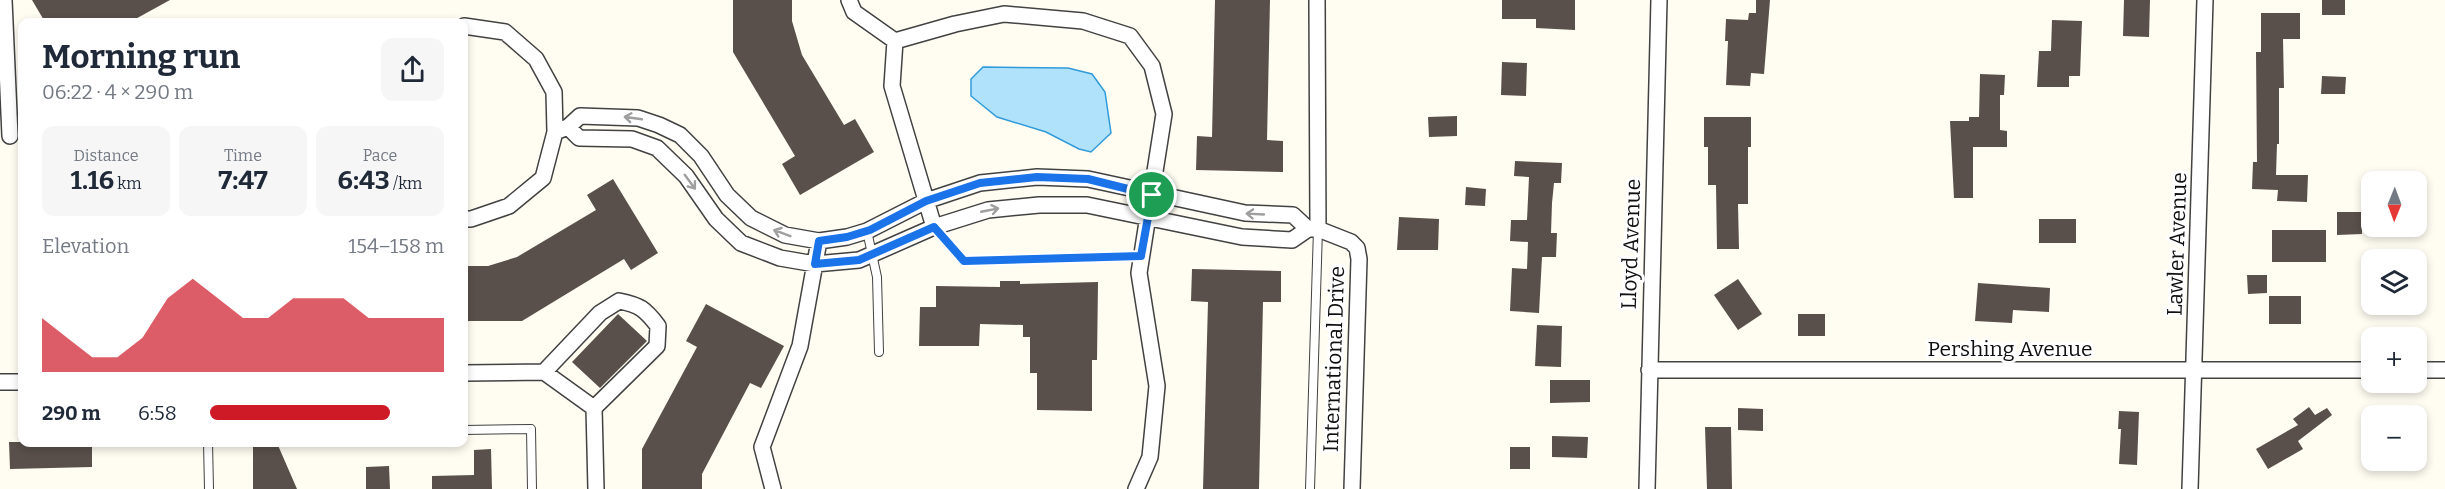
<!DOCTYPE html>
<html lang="en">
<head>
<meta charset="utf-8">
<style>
	:root { --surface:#fff; --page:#f6f6f7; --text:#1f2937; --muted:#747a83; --accent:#ce1927 }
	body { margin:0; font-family:Bitter,serif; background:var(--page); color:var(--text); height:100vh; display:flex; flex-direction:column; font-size:22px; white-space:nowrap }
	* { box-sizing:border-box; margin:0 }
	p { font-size:20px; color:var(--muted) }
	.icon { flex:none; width:33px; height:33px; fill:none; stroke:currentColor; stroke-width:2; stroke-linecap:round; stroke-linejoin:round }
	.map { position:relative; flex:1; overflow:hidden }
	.sheet { position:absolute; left:18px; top:18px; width:450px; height:429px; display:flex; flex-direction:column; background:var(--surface); border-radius:12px; box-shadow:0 3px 9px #0003 }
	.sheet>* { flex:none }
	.needle { width:39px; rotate:181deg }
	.tools { position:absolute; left:2361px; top:171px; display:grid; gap:12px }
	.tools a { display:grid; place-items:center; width:66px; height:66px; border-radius:12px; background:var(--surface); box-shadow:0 3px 9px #0003; font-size:30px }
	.pin { position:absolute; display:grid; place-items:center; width:51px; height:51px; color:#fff; margin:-26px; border:3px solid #fff; border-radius:50%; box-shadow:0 2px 6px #0007 }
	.round { display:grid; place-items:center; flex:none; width:63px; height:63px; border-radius:12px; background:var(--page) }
	.overview { display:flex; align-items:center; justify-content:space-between; height:102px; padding:0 24px }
	h1 { font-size:33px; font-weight:700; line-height:45px }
	.figures { display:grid; grid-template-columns:repeat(3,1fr); gap:9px; height:102px; padding:6px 24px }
	.figures div { display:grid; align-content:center; border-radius:12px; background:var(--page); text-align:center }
	.figures b { font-size:26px; font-weight:700 }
	.figures small { font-size:16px; font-weight:400 }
	.figures p { font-size:16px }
	.chart { height:168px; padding:12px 24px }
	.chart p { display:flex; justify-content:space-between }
	.chart svg { width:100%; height:108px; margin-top:6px; fill:var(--accent); opacity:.7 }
	ul { padding:0 24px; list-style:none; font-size:20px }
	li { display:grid; grid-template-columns:96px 72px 1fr; align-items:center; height:45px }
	li i { height:15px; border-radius:8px; background:var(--accent) }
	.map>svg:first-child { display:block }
	.water { fill:#b1e2fc; stroke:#319bda; stroke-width:1.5 }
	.building { fill:#59504b }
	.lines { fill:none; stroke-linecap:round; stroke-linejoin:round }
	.service-casing { stroke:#424242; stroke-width:10 }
	.minor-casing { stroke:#424242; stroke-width:18 }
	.service { stroke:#fff; stroke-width:8 }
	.minor { stroke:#fff; stroke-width:15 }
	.oneway { stroke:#9f9f9f }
	.route-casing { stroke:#fff; stroke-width:12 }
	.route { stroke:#1a73e8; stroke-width:8 }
	.labels { text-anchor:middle; stroke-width:6; stroke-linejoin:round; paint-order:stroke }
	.street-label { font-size:21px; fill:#0f0f0f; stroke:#fff }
</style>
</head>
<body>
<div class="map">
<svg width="2445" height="489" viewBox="0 0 2445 489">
	<rect width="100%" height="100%" fill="#fffcf2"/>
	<path class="water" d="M983,67L1068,68L1092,74L1105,92L1111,133L1091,152L1079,149L1046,132L997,117L971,96V79Z"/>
	<path class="building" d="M32,0H170L130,22H45Z
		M733,0H792V21L802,55L844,125L855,119L874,152L800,195L782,164L795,156L733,52Z
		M1215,0H1270L1267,140L1283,141V172L1196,170L1197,136L1212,137Z
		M1502,0H1575V30L1536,28V19H1502Z
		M1756,0H1770L1764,74L1751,73L1750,86L1726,85L1728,41H1725L1726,19L1748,20L1749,13H1756Z
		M2124,0H2150L2149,37L2123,36Z
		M2322,0H2345V15H2322Z
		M2261,13H2300V39H2283L2284,88H2279V144H2277L2276,175H2308L2307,202L2277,201L2278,190L2252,189L2253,162H2257L2256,52H2261Z
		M2052,20L2082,21L2080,76H2069V87H2037L2039,51H2051Z
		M1502,62L1527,63L1526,96L1501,95Z
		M1980,74L2005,75L2004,95H2000V130L2007,131V147H1973V198H1954L1950,121H1969V117H1979Z
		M2322,76L2346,77L2345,94H2321Z
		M1457,116V136L1429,137L1428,117Z
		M1704,117H1751V147H1748V204H1738L1739,249H1717L1716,185H1708V147H1704Z
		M1515,161L1562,163L1561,183H1554L1552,203L1551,233H1557L1556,257H1542L1539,313L1510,311L1512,268L1527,269L1528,242L1510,241L1511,220H1527L1529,177L1514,176Z
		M613,179L658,253L631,270L624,259L522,321H464V266H488L517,257L596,210L587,195Z
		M1466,187L1486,189L1485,206L1465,205Z
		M2337,212H2362V234L2337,235Z
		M1399,217L1439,219L1438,250H1397Z
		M2039,219H2076V243H2039Z
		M2272,230H2326V262H2272Z
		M1192,269L1281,271V302H1263L1259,489H1203L1208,302L1191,301Z
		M2247,275H2267V293L2248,294Z
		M1738,279L1762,314L1738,330L1714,295Z
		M1000,281H1020V284L1098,282L1097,360H1092V411L1037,410V373H1030V337H1023V325L980,324L979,346H919L920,307H936V286L1000,287Z
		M1978,283L2050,288L2049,312L2013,310L2012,323L1975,321Z
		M2269,296H2301V324H2269Z
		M706,304L784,346L761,388L750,383L702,474V489H642V449L697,347L686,341Z
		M618,314L647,341L600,388L572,362Z
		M1798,314H1825V336H1798Z
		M1537,325L1562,326L1561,367L1535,366Z
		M1550,380H1590V402L1550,403Z
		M2309,407L2315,415L2327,408L2332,415L2298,441L2303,449L2268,469L2256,449L2298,425L2293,419Z
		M1738,408L1763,409V431L1738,430Z
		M2119,411L2139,412L2137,465L2119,464L2121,429H2118Z
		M1705,427H1731L1732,489H1707Z
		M1552,436L1588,437L1587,458L1552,457Z
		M9,442H92V467L10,469Z
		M253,443H277L297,489H253Z
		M1510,447H1530V469H1510Z
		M491,449L492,489H432V476L474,475V450Z
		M389,466L390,489H366V467Z"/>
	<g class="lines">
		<defs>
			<path id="service" d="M934,227L964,261L1141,256
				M867,231L877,277L879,352
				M464,430L531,429L532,489
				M208,442L209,489
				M1310,489L1318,229"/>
			<path id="minor" d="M4,0L10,136
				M849,0L854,12L895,41
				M1317,0L1318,229
				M464,26L505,32L536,59L554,92L555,132L543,178L509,206L471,219H464
				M895,41L955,24L1004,14L1083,21L1130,36L1152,66L1164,114L1139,273L1157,386L1150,457L1136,489
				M895,41L892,86L934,227
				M568,127L579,138L632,139L657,148L686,176L716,219L741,243L780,258L815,264L859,260L934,227L988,210L1039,205H1087L1242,237L1292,240L1308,229H1318L1351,242L1357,248L1359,259L1352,489
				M555,132L568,127L580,116L638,118L659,125L680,135L701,156L727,195L751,218L785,235L819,241L847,237L867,231L926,201L980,183L1037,177L1088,179L1245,213L1293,215L1308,229
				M1649,370H2372
				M2416,370H2445
				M544,372L600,313L619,301C640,305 645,309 658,326L657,346L594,408L596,489
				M464,373L544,372L594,408
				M0,382H22
				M773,489L762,447L800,346L819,241
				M1647,489L1659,0
				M2190,489L2205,0"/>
		</defs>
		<use href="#service" class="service-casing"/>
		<use href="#minor" class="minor-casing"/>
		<use href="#service" class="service"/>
		<use href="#minor" class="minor"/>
	</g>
	<defs><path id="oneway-shaft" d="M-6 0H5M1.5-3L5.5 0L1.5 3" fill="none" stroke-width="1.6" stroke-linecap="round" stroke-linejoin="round" transform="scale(1.5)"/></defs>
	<g class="oneway">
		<use href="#oneway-shaft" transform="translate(633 118) rotate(-172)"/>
		<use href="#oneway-shaft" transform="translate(690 182) rotate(54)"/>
		<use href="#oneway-shaft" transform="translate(990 210) rotate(-11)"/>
		<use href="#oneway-shaft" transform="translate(1255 214) rotate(-177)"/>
		<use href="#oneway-shaft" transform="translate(782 233) rotate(-159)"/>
	</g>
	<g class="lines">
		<defs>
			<path id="route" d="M1037,177L1088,179L1152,195L1141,256L964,261L934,227L859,260L815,264L819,241L847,237L870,230L926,201L980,183Z"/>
		</defs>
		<use href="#route" class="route-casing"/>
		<use href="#route" class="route"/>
	</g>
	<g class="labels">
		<g class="street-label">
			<text transform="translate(1631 244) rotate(-88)" y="7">Lloyd Avenue</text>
			<text transform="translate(2177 244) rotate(-88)" y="7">Lawler Avenue</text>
			<text x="2010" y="356">Pershing Avenue</text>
			<text transform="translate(1334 359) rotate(-88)" y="7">International Drive</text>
		</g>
	</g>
</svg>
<div class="tools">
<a><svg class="needle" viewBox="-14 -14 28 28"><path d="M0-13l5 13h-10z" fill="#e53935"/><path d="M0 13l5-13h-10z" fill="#747a83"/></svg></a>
<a><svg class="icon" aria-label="layers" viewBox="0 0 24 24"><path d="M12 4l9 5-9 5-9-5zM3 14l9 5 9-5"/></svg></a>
<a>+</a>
<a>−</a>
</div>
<div class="pin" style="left:1152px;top:195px;background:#1e9e55"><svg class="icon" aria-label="arrive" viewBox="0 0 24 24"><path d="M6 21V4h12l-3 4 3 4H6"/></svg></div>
<section class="sheet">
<div class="overview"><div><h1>Morning run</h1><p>06:22 · 4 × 290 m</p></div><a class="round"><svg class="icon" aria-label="share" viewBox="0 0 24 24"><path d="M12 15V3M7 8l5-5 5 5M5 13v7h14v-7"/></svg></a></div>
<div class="figures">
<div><p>Distance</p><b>1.16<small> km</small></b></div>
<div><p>Time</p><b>7:47</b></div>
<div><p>Pace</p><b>6:43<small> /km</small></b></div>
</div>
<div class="chart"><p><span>Elevation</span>154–158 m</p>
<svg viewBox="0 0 160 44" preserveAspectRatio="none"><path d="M0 44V22L10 30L20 38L30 38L40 30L50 14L60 6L70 14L80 22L90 22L100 14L110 14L120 14L130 22L140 22L150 22L160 22V44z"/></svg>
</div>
<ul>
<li><b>290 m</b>6:58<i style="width:77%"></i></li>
</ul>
</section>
</div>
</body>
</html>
